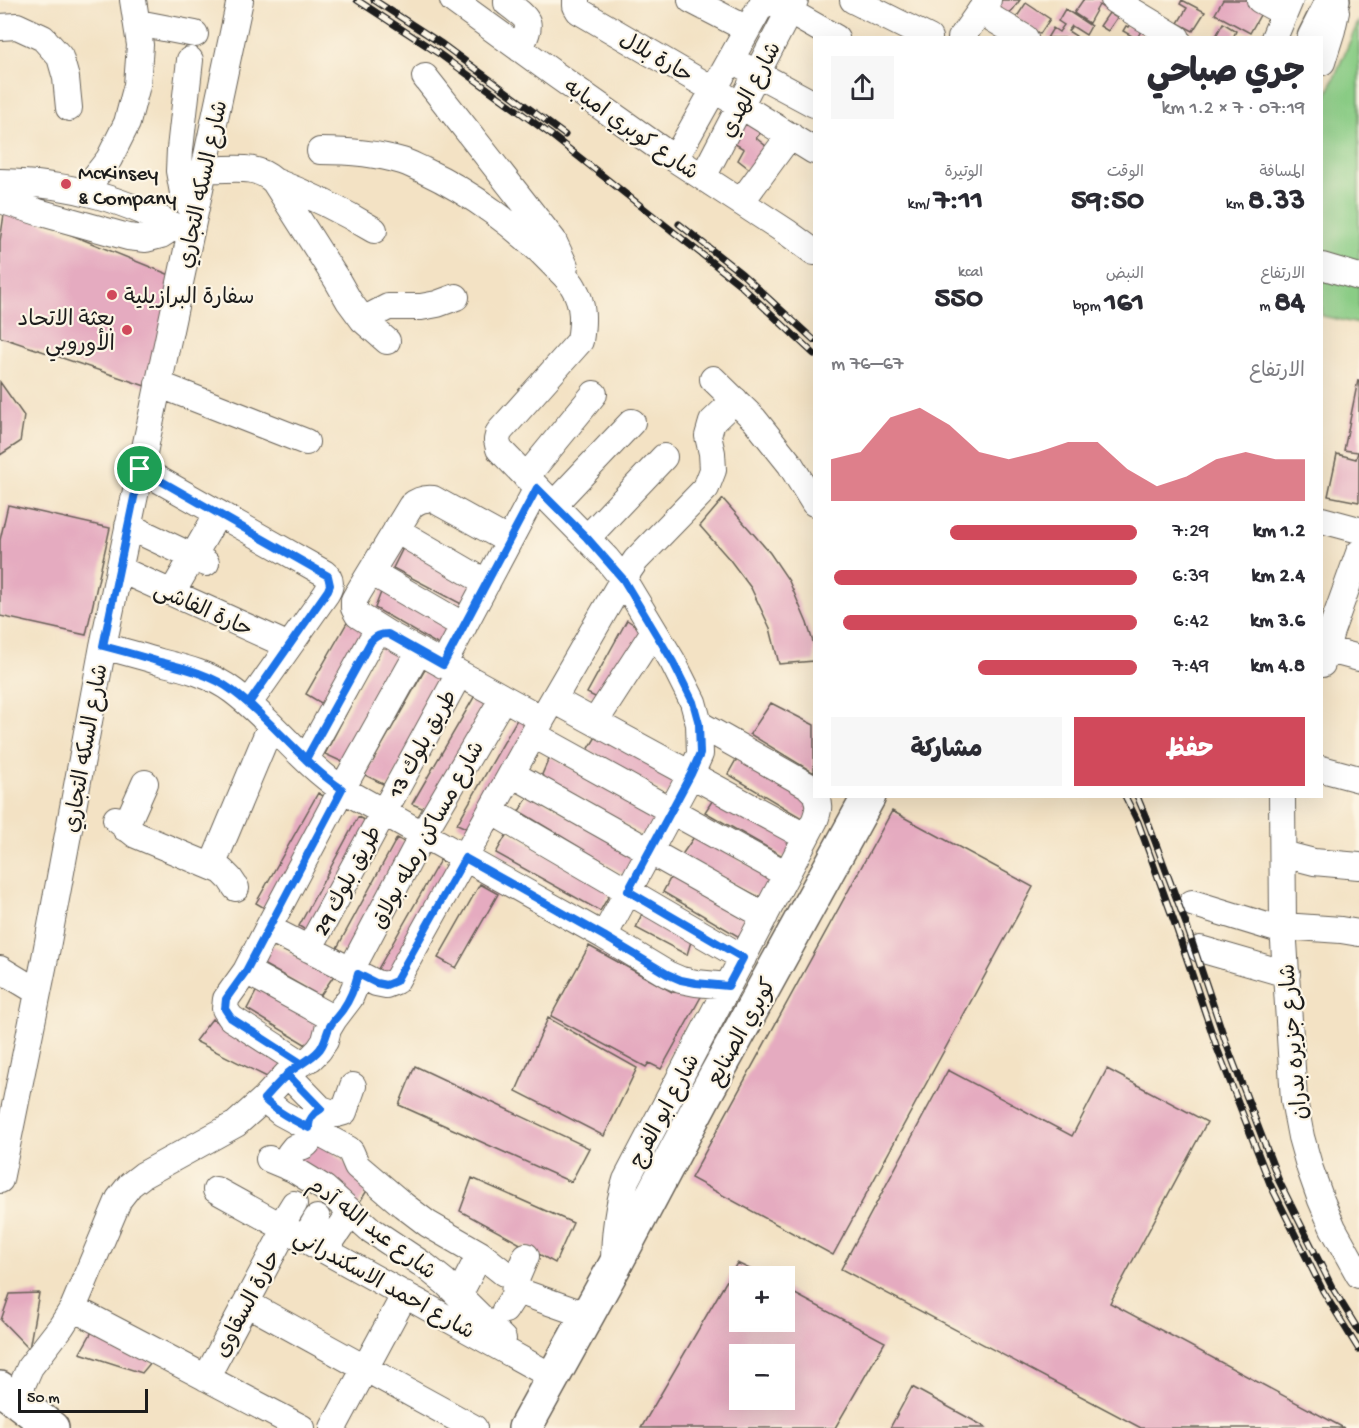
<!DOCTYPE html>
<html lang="ar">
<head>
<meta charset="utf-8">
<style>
	:root { --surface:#fff; --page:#f7f7f7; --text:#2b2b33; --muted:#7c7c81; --accent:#d1495b }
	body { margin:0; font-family:"Gochi Hand","Playpen Sans Arabic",sans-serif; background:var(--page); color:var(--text); direction:rtl; height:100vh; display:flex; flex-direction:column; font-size:22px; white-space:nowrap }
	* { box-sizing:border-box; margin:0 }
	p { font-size:20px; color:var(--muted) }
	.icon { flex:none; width:33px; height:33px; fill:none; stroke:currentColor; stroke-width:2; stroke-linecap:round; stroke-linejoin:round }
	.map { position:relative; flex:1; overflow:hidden; direction:ltr }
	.side { position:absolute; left:813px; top:36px; width:510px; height:762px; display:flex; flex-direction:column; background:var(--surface); border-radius:0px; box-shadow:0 6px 24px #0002; direction:rtl }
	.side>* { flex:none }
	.buttons { position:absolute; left:729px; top:1266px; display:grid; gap:12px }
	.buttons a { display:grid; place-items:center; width:66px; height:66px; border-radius:0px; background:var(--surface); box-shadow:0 6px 24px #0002; font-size:30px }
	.scale { position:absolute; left:18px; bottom:15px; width:130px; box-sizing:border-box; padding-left:6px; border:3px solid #1c1c1c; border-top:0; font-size:16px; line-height:21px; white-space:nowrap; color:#1c1c1c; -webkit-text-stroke:4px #fcf5e5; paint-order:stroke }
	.pin { position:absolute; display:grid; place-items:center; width:51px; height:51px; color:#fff; margin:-26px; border:3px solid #fff; border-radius:50%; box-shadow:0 2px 6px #0007 }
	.round { display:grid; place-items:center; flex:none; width:63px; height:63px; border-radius:0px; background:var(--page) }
	.headline { display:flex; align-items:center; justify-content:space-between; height:102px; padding:0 18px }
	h1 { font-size:33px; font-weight:800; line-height:45px }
	.stats { display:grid; grid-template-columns:repeat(3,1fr); gap:9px; height:102px; padding:6px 18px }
	.stats div { display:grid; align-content:center }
	.stats b { font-size:30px; font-weight:800 }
	.stats small { font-size:16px; font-weight:400 }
	.stats p { font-size:16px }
	.chart { height:168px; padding:12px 18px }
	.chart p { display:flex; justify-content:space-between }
	.chart svg { width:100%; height:108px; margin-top:6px; fill:var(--accent); opacity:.7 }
	.cta { display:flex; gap:12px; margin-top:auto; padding:12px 18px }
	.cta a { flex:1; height:69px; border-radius:0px; background:var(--accent); color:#fff; font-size:24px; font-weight:800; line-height:69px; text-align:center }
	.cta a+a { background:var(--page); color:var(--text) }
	ul { padding:0 18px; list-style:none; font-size:20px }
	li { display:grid; grid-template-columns:96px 72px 1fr; align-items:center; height:45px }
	li i { height:15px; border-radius:8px; background:var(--accent) }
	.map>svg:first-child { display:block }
	.green { fill:#8acc85; stroke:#537450; stroke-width:1.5 }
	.building { fill:#e5abc0; fill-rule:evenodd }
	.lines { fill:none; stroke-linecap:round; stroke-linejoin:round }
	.minor-casing { stroke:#676157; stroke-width:28 }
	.major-casing { stroke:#676157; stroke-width:36 }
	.minor { stroke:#fff; stroke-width:26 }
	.major { stroke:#fff; stroke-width:33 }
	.rail-casing { stroke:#1c1c1c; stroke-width:7 }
	.rail { stroke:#fcf5e5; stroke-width:4.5; stroke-dasharray:14; stroke-linecap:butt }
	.route-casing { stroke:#fff; stroke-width:12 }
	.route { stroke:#1a73e8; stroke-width:8 }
	.poi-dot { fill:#d1495b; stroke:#fcf5e5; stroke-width:2 }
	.labels { text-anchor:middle; stroke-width:4.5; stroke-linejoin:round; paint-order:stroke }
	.street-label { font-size:22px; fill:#1c1c1c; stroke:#fcf5e5 }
	.poi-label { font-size:22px; fill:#1c1c1c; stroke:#fcf5e5; text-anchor:start }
</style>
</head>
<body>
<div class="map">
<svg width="1359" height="1428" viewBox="0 0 1359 1428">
	<rect width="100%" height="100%" fill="#fcf5e5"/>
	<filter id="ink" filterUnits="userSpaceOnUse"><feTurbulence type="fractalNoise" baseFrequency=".0167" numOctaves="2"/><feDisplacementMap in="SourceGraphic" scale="12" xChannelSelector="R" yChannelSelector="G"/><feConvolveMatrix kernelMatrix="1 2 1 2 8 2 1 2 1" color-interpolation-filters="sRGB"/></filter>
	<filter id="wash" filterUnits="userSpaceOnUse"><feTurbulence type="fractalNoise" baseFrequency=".008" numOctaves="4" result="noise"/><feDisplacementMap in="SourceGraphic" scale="24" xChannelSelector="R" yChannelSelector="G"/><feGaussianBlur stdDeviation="1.35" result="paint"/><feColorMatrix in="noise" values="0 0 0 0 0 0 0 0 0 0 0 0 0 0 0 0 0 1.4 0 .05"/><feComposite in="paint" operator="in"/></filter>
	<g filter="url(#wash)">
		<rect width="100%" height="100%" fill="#f3e2c4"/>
		<path class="green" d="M1359,20V324L1322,316V106Z"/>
		<g id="blocks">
			<path class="building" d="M994,0H1020L1009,15L992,3Z
				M1083,0H1109L1114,4L1109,12L1099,5L1089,23L1074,13Z
				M1182,0L1205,12L1193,31L1178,23L1187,8L1180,4Z
				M1223,0H1255L1265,6L1250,33L1215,14Z
				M1026,3L1050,19L1040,34L1016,18Z
				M1065,9L1091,26L1086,35L1072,26L1068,31L1076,36L1075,38H1047L1053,28L1059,32L1064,25L1058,21Z
				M1109,13L1117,18L1108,31L1100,26Z
				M1134,19L1137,28L1141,31L1137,38H1132V36L1123,31L1126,26L1129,27Z
				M1223,23L1236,31L1233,38H1215Z
				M748,109L764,129L756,138L767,147L752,171L738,160L744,149L728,140Z
				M5,208L175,277L151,388L0,337V241Z
				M1358,380H1359V502L1328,496L1337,454L1356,459L1358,452L1344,450Z
				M0,382L24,416L20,442L0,455Z
				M723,499L770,553L789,581L807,623L814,645V661L779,664L770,628L751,588L730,560L700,526Z
				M8,505L110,528L86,635L0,616V540Z
				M404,546L477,587L467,607L393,568Z
				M383,587L456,628L444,648L375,608Z
				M627,620L645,632L603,701L587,693Z
				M348,621L367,632L326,706L306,694Z
				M382,645L407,658L349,765L325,754Z
				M426,668L449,680L389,787L365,775Z
				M477,692L495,703L432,812L412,804Z
				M771,703L814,725V773L750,734Z
				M519,716L534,725L475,832L457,824Z
				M600,730L678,778L668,795L588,750Z
				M550,756L658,817L647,836L541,777Z
				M737,758L816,802L805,820L728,774Z
				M318,793L332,801L271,912L256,903Z
				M530,794L637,854L626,875L519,811Z
				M716,795L797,840L786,858L705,812Z
				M892,811L1033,887L833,1255L691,1178Z
				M358,817L372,824L312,934L299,926Z
				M508,832L612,890L600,911L496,853Z
				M696,834L775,880L759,897L681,856Z
				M397,838L413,847L353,958L337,948Z
				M440,860L455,870L395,979L378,969Z
				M673,873L751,918L741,938L663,892Z
				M480,884L498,894L456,968L438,958Z
				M643,911L692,938L687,955L636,928Z
				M271,945L335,974L320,996L263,964Z
				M589,946L672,992L702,995L661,1069L649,1063L646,1067L551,1016Z
				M258,988L325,1025L308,1046L247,1009Z
				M548,1018L637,1068L604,1136L516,1091Z
				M212,1019L285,1062L273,1080L195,1041Z
				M415,1066L589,1148L571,1182L399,1105Z
				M1107,1069L1207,1122L1110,1303L1344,1428H1141L841,1269L948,1070L1072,1136Z
				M315,1136L370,1186L356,1208L291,1164Z
				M472,1178L573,1223L555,1263L460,1211Z
				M737,1263L764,1276H740V1322H784V1288L885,1342L835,1428H641ZM740,1354H784V1400H740Z
				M39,1293L29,1349L1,1320L10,1294Z
				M93,1330L152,1361L142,1373L80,1353Z
				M912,1387L987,1428H890Z"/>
		</g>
	</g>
	<g filter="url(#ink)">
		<use href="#blocks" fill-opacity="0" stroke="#676157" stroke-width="1.5"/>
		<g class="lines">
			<defs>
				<path id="minor" d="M453,0L556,75L675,159L788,233L814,252
					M507,0V3C532,22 532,21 520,49
					M576,0V6L579,11L740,105L814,151
					M691,0L747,29
					M853,0L929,38
					M1114,0L1177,38
					M1260,0L1284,13
					M776,4L836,38
					M980,11L1025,38
					M138,23L195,34
					M0,27L17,26L43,38L60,57L66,78L69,108
					M961,38L988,0
					M1274,38L1290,0
					M190,60L180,149L179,171L183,193L194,214
					M1322,62L1332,30L1336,12
					M743,66L814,104
					M425,77L553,240L565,266
					M320,151C348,151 375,153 402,161C409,163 416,167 423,170C472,193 519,228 556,267C562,273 570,280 574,288C584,305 583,322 580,341L499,432L497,440L499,449L606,558L623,579L673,662L693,702L699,724L700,754L691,774L604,936
					M675,159L764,0
					M204,169C230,171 253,162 274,181L337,280L349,301L363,320L387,341
					M703,177L795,0
					M274,181C311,195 341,210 374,230
					M0,182C73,183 126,200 190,234
					M84,191L109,159L127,123L137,85L140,45L133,0
					M0,200L38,212L128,237L146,239L161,235L175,226
					M741,202L790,135
					M1322,266L1359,277
					M363,320L388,307H421L437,304L456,297
					M713,379L754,419L790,464L814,503
					M158,384L306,442
					M140,469L324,573C332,579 331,586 326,594L249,703
					M526,477L594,394
					M554,504L632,422
					M1322,520L1359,530
					M128,526L206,563
					M396,530L487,583
					M587,538L664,457
					M509,541L433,499C424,498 418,500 411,506L358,593L354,600V608L358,615L388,634L542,719
					M119,569L289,646
					M371,572L464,626
					M172,593L218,513
					M103,646C122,651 141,656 160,662C185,668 212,675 233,691C272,720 301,762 342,789L604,936L667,974L681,980L696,983L728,986
					M1325,649L1359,658
					M1322,664L1331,631L1359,553
					M443,665L537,488
					M554,700L806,837
					M595,722L654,631
					M699,724L807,785L814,792
					M534,735L786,874
					M306,759L371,641C376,636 380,634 388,634
					M1322,769L1359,779
					M512,774L765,916
					M1282,796L1283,926L1294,1100L1301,1137L1310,1169L1321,1200L1333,1228L1359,1275
					M491,811L743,958
					M116,819L136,835L222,871L230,879L236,888
					M125,828L145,783
					M1283,854L1314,862L1359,866
					M212,866L271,725
					M1192,903L1283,931
					M1283,926L1341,930L1359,933
					M268,928L376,983L386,985L396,981L542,719L623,579L636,560L706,488L713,470L712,453L708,436L712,422L735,400
					M309,949L459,674
					M1200,949L1287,974
					M0,969L38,992
					M351,970L423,834L503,698
					M246,971L334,1019
					M301,1063L231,1018L225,1009L226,999L246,971L268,928L342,789L419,651
					M287,1074L321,1109
					M264,1099L281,1113L348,1149L351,1152L357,1166L403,1205L428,1224L480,1254L504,1273
					M269,1159L293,1169L324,1188L371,1230L425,1266L445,1282L503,1339
					M285,1165L290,1153L294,1148C309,1147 312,1140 309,1125L315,1112L321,1109L337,1114L344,1112L353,1086
					M0,1180L45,958L103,646L240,0
					M216,1190L553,1377
					M281,1225L294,1204
					M305,1239L317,1218
					M325,1250L351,1212
					M614,1264C614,1233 617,1209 626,1180L815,820C818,812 820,805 816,796
					M515,1290L586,1315
					M459,1295L480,1254
					M246,1303L474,1428
					M73,1308L302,1428
					M505,1310L514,1296L515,1282L526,1256
					M206,1378L286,1228
					M18,1401L23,1383L30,1367L61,1327L73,1308L119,1199L130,1185L143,1175L236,1124L264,1099L287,1074L301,1063L311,1058L319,1050L325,1041L328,1029L334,1019L350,998L355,986L358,974
					M333,1428L405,1294"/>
				<path id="major" d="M1314,38L1333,0
					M0,1388L52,1428
					M525,1428L614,1267L706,1093L869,796"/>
			</defs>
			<use href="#minor" class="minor-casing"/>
			<use href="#major" class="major-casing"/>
			<use href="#minor" class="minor"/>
			<use href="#major" class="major"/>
			<defs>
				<path id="rail" d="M357,0L438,53L550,134L738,283L814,354
					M374,0L442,44L565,135
					M679,224L742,274L814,340
					M1125,796L1138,822L1176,927L1217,1048L1270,1184L1323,1291L1359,1350
					M1137,796L1147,820L1186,924L1226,1043L1279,1181L1332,1287L1359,1331"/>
			</defs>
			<use href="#rail" class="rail-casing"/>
			<use href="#rail" class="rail"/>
		</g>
	</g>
	<g class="lines" filter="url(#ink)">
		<defs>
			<path id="route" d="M140,469L103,646C122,651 141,656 160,662C185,668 212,675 233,691C272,720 301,762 342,789L246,971L226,999L225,1009L231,1018L301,1063L287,1074L321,1109C314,1113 308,1120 309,1128C293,1120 277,1112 264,1099C272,1090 281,1080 290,1072C300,1064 312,1059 320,1049C325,1042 326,1035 329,1028C333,1020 339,1015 343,1009C351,998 355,986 358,974L376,983L386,985L396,981L465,858L604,936L667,974L681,980L696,983L728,986L743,958L628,891L691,774L700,754L699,724L693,702L673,662L623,579L587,538L537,488L443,665L388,634C380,634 376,636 371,641L306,759L249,703L328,590L330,585L328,576L140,469"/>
		</defs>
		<use href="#route" class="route-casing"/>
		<use href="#route" class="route"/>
	</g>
	<g class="poi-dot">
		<circle cx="66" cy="184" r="6"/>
		<circle cx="112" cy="295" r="6"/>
		<circle cx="127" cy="330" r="6"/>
	</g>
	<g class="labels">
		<g class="street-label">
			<text transform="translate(657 56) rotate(30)" y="8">حارة بلال</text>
			<text transform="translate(749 89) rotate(-62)" y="8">شارع الهدي</text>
			<text transform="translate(632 128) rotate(35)" y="8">شارع كوبري امبابه</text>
			<text transform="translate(201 184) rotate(-78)" y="8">شارع السكه التجاري</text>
			<text transform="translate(204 608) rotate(24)" y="8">حارة الفاشى</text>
			<text transform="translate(421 743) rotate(-61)" y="8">طريق بلوك 13</text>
			<text transform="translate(84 748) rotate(-80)" y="8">شارع السكه التجاري</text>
			<text transform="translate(426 834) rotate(-61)" y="8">شارع مساكن رمله بولاق</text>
			<text transform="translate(346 880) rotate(-62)" y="8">طريق بلوك 29</text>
			<text transform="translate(740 1031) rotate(-61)" y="8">كوبري الصنايع</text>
			<text transform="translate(1292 1042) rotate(-95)" y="8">شارع جزيره بدران</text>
			<text transform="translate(663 1110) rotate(-62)" y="8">شارع ابو الفرج</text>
			<text transform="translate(373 1227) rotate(37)" y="8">شارع عبد الله آدم</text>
			<text transform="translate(385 1283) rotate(29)" y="8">شارع احمد الاسكندراني</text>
			<text transform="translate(246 1303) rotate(-62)" y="8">حارة السقاوى</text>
		</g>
		<g class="poi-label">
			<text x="78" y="179">McKinsey<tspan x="78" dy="25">&amp; Company</tspan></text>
			<text x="124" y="303">سفارة البرازيلية</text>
			<text x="115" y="325" text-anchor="end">بعثة الاتحاد<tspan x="115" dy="25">الأوروبي</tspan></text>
		</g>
	</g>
</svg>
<div class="buttons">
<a>+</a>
<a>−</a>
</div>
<div class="scale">50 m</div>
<div class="pin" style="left:140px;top:469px;background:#1e9e55"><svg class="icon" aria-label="arrive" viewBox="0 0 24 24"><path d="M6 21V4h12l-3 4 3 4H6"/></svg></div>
<section class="side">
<div class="headline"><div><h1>جري صباحي</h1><p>07:19 · 7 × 1.2 km</p></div><a class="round"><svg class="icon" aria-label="share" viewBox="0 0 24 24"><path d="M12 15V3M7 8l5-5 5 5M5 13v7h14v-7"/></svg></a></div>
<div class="stats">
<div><p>المسافة</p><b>8.33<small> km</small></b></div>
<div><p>الوقت</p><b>59:50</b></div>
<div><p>الوتيرة</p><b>7:11<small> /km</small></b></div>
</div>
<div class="stats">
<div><p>الارتفاع</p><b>84<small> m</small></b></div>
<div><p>النبض</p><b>161<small> bpm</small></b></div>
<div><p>kcal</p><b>550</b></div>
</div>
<div class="chart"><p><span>الارتفاع</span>67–76 m</p>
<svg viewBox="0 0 160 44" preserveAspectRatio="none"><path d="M0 44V27L10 24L20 10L30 6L40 13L50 24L60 27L70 24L80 20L90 20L100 31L110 38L120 34L130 27L140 24L150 27L160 27V44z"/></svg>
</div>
<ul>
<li><b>1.2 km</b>7:29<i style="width:61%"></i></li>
<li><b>2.4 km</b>6:39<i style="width:99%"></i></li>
<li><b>3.6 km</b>6:42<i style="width:96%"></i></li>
<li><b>4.8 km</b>7:49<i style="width:52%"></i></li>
</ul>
<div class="cta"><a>حفظ</a><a>مشاركة</a></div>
</section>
</div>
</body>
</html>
